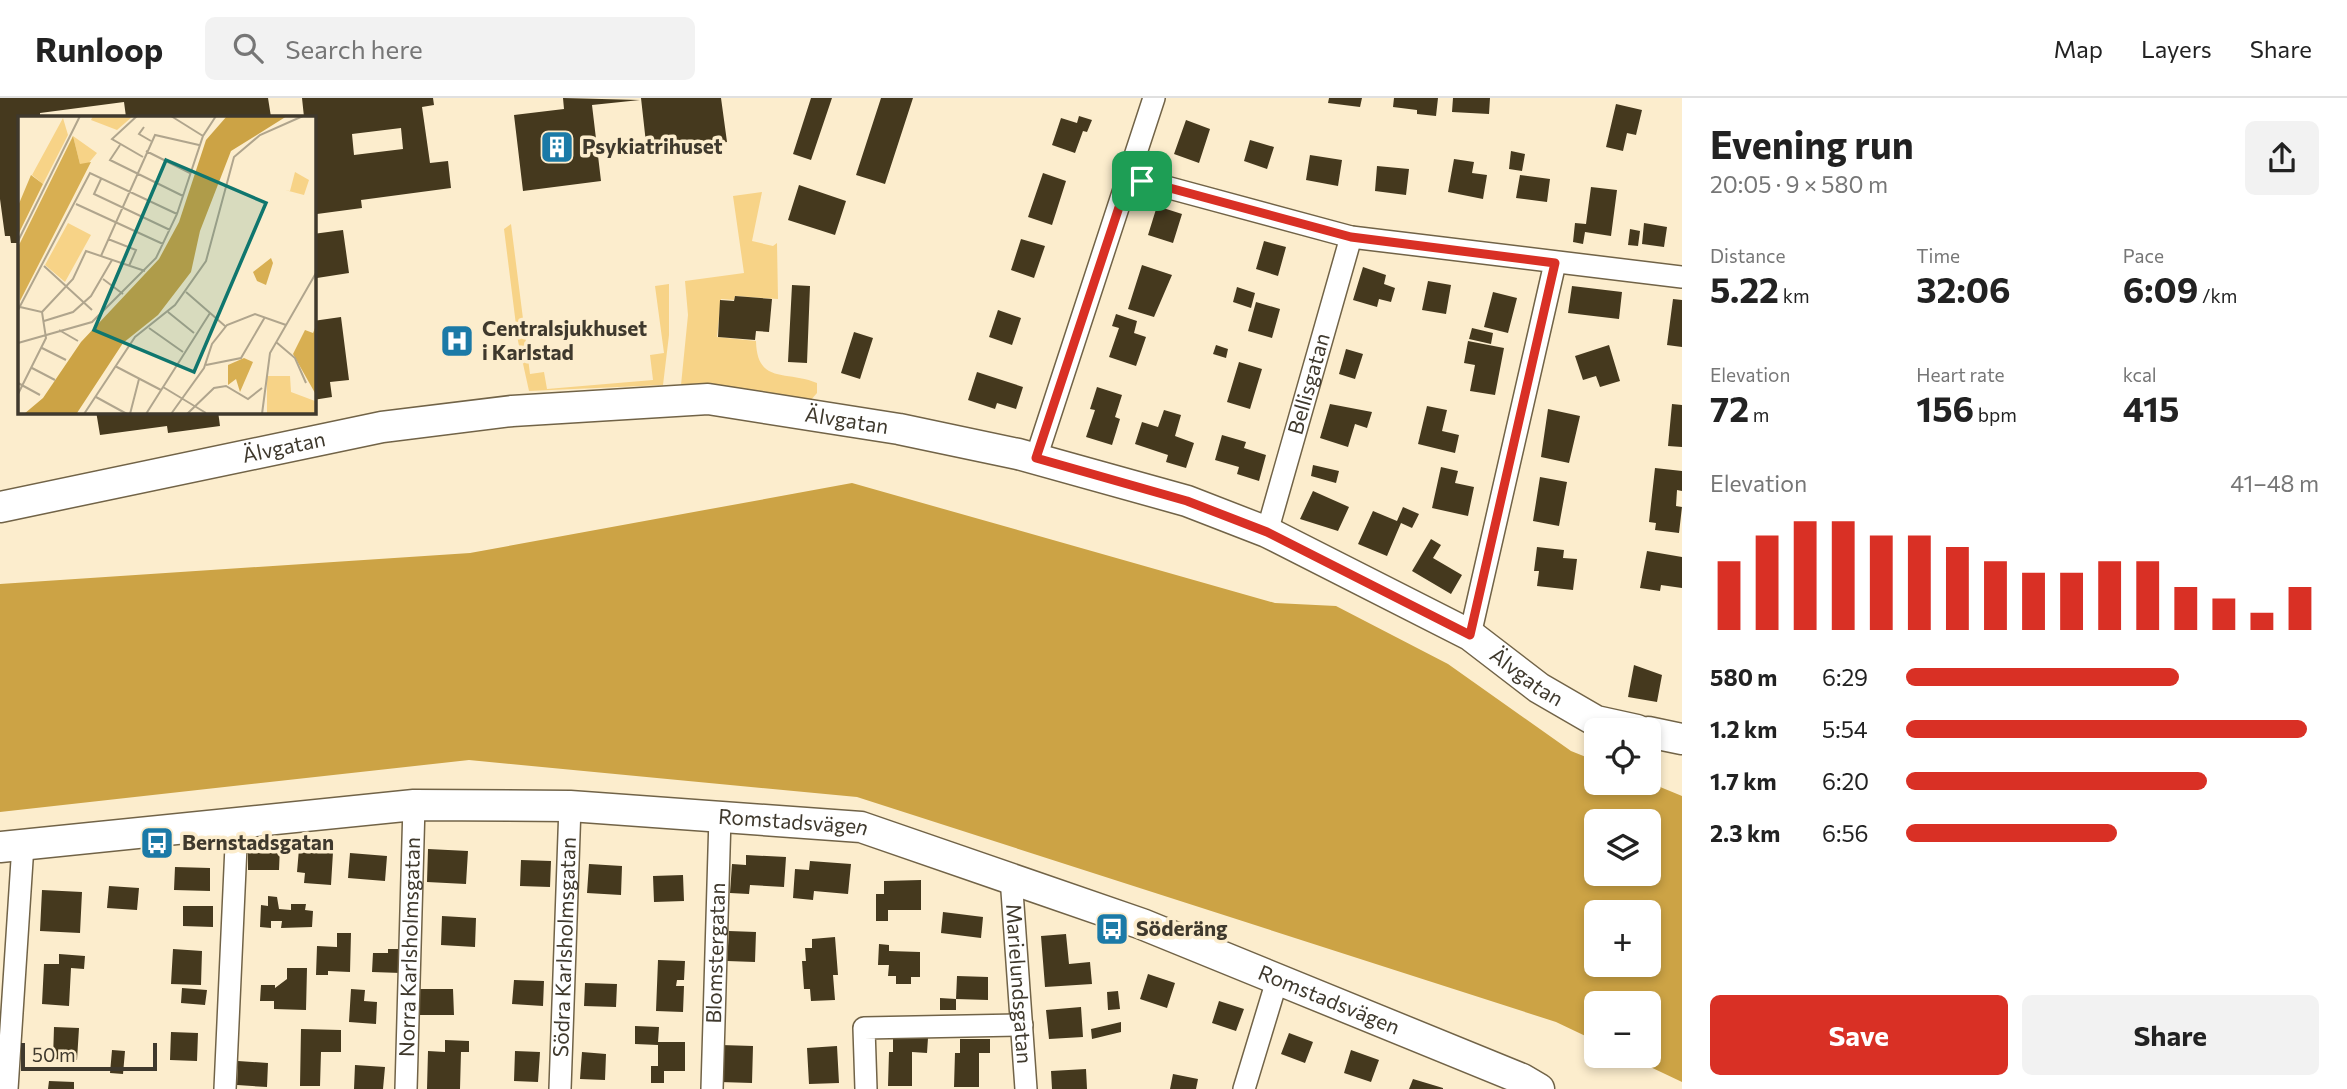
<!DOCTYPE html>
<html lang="en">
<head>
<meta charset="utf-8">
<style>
	:root { --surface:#fff; --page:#f2f2f2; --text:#222; --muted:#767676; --line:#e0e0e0; --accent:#d93025 }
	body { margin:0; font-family:Commissioner,sans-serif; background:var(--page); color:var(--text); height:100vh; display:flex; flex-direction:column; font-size:26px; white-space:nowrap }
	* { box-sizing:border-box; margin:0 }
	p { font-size:23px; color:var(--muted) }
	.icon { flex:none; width:38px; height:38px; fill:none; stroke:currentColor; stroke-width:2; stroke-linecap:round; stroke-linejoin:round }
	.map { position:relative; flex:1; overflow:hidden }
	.panel { display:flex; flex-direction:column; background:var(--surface); width:665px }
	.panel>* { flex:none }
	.buttons { position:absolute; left:1584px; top:620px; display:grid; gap:14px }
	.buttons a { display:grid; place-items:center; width:77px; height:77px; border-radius:10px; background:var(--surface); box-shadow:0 4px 10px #0003; font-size:35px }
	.scale { position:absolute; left:21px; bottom:18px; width:136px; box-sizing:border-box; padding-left:7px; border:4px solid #3f392d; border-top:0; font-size:19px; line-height:24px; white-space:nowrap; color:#3f392d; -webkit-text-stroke:5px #fcedcd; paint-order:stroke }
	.pin { position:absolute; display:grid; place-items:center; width:60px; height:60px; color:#fff; margin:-30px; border-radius:14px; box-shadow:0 4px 10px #0006 }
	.round { display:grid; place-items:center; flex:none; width:74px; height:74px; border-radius:10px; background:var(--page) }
	.headline { display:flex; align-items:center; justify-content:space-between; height:119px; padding:0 28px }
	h1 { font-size:38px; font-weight:700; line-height:52px }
	.figures { display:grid; grid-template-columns:repeat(3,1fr); gap:10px; height:119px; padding:7px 28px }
	.figures div { display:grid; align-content:center }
	.figures b { font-size:35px; font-weight:700 }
	.figures small { font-size:19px; font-weight:400 }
	.figures p { font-size:19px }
	.chart { height:196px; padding:14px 28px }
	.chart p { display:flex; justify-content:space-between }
	.chart svg { width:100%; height:126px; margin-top:7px; stroke:var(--accent); stroke-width:6 }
	.button { display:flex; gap:14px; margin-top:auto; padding:14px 28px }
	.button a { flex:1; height:80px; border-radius:10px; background:var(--accent); color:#fff; font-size:28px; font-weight:700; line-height:80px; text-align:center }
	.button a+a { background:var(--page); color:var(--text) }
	ul { padding:0 28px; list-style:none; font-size:23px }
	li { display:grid; grid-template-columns:112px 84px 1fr; align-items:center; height:52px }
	li i { height:18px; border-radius:9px; background:var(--accent) }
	header { display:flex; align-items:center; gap:42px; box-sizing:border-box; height:98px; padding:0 35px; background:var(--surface); border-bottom:2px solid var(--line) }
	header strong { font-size:33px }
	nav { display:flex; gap:38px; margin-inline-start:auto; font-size:24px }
	.search { width:490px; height:63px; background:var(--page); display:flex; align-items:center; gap:18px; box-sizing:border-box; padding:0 24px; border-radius:10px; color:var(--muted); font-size:26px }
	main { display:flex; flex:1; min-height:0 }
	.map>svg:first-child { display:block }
	.green { fill:#f7d387 }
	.water { fill:#cca345; fill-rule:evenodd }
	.building { fill:#45391e; fill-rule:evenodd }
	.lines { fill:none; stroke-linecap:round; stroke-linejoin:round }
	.street-casing { stroke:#716347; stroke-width:24 }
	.secondary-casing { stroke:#716347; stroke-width:33 }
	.street { stroke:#fff; stroke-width:21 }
	.secondary { stroke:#fff; stroke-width:30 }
	.route-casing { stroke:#fff; stroke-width:14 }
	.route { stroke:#d93025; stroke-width:9 }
	.labels { text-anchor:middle; stroke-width:7; stroke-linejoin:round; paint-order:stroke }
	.poi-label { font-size:21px; font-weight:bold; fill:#3f392d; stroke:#fcedcd; text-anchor:start }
	.street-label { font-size:21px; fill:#3f392d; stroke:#fcedcd }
	.inset-road { fill:none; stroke:#b0a58d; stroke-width:2 }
	.view { fill:#0f766e; fill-opacity:0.15; stroke:#0f766e; stroke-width:3.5 }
	.inset-edge { fill:none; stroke:#3f392d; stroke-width:3.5 }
</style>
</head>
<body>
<header>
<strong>Runloop</strong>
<div class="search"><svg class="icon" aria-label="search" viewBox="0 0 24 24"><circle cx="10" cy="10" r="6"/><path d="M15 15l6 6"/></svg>Search here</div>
<nav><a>Map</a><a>Layers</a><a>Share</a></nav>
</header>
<main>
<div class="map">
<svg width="1682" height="991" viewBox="0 0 1682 991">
	<rect width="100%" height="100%" fill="#fcedcd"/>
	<path class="green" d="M762,94L752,143L773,148L777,145L778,201L735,198L734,202L721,201L717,239L756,243C757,287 787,272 817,285V295L810,303L681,287L688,217L685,183L744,175L733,98Z
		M511,126L530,276L544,274L547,291L653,282L650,257L664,255L655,188L669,186V237L663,287L529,293L518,243L504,131Z"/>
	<path class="water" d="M852,385L1275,505L1336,508L1448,566L1571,653L1596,663V684H1648L1682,698V984L1625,957H1648V905H1596V943L1556,924L857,699L469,662L0,714V486L470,455ZM1596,723H1648V775H1596ZM1596,814H1648V866H1596Z"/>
	<path class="building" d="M0,0H268L271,19H126L124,4L40,15V19H19V145H11L10,138H5L0,101Z
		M302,0H433L434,7L422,9L430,65L448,63L451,90L361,102L362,110L317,116L313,89V19H304ZM401,30L403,51L354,57L352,36Z
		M563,0L640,2L592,7L601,83L523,93L514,17L564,11Z
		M641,0H721L727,44L647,54Z
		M811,0H832L811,62L793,56Z
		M881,0H913L885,86L856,77Z
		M1329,0H1362L1360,9L1328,5Z
		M1394,0H1438L1436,18L1417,16V12L1393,9Z
		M1453,0H1490L1489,16L1452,14Z
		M1616,6L1642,12L1636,37L1627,35L1623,53L1606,49Z
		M1079,18L1092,22L1087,34L1083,33L1075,55L1052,47L1061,20L1077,25Z
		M1186,22L1210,31L1199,65L1174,56Z
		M1250,42L1274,49L1267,71L1244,63Z
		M1511,53L1525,56L1522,73L1509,71Z
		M1310,57L1342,62L1338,88L1306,82Z
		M1454,61L1474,64L1472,75L1487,77L1483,101L1448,94Z
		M1377,68L1409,71L1406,97L1375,93Z
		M1043,75L1066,83L1052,127L1028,119Z
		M1520,77L1550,81L1547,104L1516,100Z
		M799,87L846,103L835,137L788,122Z
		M1591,89L1617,92L1611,138L1585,134L1583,146L1573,144L1575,125L1586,126Z
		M1157,108L1182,116L1173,145L1148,137Z
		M1644,125L1667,129L1664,149L1642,146Z
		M1630,131L1640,133L1638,148L1628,147Z
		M343,132L349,175L317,180L313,136Z
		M1021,141L1045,148L1034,180L1011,172Z
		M1264,143L1286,149L1278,178L1256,171Z
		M1142,167L1172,177L1154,219L1128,211Z
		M1363,169L1386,177L1384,186L1395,190L1391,204L1379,201L1377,209L1353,202Z
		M1428,183L1451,187L1446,216L1422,212Z
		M792,187L810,188L807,265L788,264Z
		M1572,188L1622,194L1619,221L1568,215Z
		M1237,189L1255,195L1251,210L1233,204Z
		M1493,194L1517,200L1508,235L1484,229Z
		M735,198L772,201L769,234L756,233L755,242L718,239L720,202L734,203Z
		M1673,201L1682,202V249L1667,247Z
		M1256,204L1280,211L1272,240L1248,233Z
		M998,212L1021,220L1012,247L989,239Z
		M1116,216L1137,223L1134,235L1146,239L1136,268L1109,259L1119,230L1112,228Z
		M341,219L349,282L330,284L332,299L313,302V223Z
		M1472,230L1493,235L1491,246L1469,241Z
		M854,234L873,240L860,281L841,275Z
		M1468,243L1504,250L1495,297L1470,293L1475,267L1464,265Z
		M1216,247L1228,251L1226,260L1213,256Z
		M1609,247L1620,283L1600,289L1596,278L1583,282L1575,258Z
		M1346,251L1363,256L1355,281L1339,276Z
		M1239,264L1262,271L1250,311L1227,304Z
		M977,274L1023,289L1016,311L997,305L995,311L968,302Z
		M1097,289L1122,297L1115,319L1120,321L1112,347L1086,339L1095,312L1090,311Z
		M1330,306L1372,314L1367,330L1355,326L1348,349L1320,340Z
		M1672,306L1682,307V349L1668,348Z
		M1427,308L1447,312L1442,333L1459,337L1455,355L1418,346Z
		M1548,311L1580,318L1569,365L1541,359Z
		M1164,312L1181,317L1175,338L1194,345L1186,370L1166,364L1168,357L1135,346L1142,324L1158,329Z
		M96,313H218L220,328L168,335L167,328L100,337Z
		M1222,337L1246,344L1244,350L1266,357L1259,383L1237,376L1239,369L1215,362Z
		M1313,367L1339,373L1336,385L1311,378Z
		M1441,369L1458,373L1455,385L1474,389L1468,418L1432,410Z
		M1655,370L1682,373V393L1677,392L1676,408L1682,409L1679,435L1655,432L1656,425L1649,424Z
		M1540,379L1567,384L1559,428L1533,423Z
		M1313,393L1349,409L1338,433L1300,421Z
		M1403,409L1419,416L1412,430L1401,425L1387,458L1358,446L1373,413L1397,423Z
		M1431,441L1441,447L1433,460L1462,477L1451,496L1412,473Z
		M1537,449L1564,452L1563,460L1577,461L1573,492L1537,488L1539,473H1534Z
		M1647,453L1682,459V490L1661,487L1660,493L1640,490Z
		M1634,567L1662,577L1657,604L1628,599Z
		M248,748H280L279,772H248Z
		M299,751L333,754L331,787L304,785L305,775L297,774Z
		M428,751L468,753L466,786L427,784Z
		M350,755L387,758L385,783L348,780Z
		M746,757L786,759L784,789L750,787L749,796L730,795L732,766L746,767Z
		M521,762L551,763L550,789L520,788Z
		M810,763L851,766L848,796L814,793L813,802L793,800L795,771L809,772Z
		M589,766L622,768L621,797L587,795Z
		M175,769L210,770V793L174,792Z
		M683,777L684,803L654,804L653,778Z
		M921,782V812H888V823H876V796H884V783Z
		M109,788L139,790L137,812L107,810Z
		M42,792L82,794L80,835L40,833Z
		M268,798L277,799L279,811L291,812V806H306L305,812L313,813L312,829L281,830L282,823H271V830L260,829L261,807L268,808Z
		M183,808H213V829L183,828Z
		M943,814L983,819L981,840L941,835Z
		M442,818L476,820L475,849L441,847Z
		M729,833L756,834L755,864L727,863Z
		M337,835H351L350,874L328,873V877H316L317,848L337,849Z
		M1066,836L1069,866L1090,864L1092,886L1045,889L1041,838Z
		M835,839L838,877H833L835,902L811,903L810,891H804L802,863H806L805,850H812V841Z
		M879,846L889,847V853L920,854V879H911V886H896V878H888L889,867H878Z
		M173,851L202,853L201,887L171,886Z
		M388,851H401V875L372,874L373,855H388Z
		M59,856L85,858L84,871L71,870L69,908L42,906L44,866H59Z
		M658,862L685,863L684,882H677L676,888H684L683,914L656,913Z
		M287,870H307L306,912L274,911V903H260L261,887H275V890L287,881Z
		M1148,876L1175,885L1167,910L1140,901Z
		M957,878L988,879V902L956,901V912H940V900L956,901Z
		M514,882L544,883L543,908L512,906Z
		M585,885L617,886L616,909L584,908Z
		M182,890L207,892L205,907L181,905Z
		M351,891L365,892L364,903L377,904L376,926L349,924Z
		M417,891H453L454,917H417Z
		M1118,893L1120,911L1108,912L1107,894Z
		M1219,903L1244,911L1236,933L1212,925Z
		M1081,909L1083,939L1049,941L1046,912Z
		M1121,924V934L1092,941L1091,931Z
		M635,928L659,929L658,944H685V973H664V985H651V968H658V947L635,946Z
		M54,929L79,930L77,962L53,961Z
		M301,931L341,932V954H321L320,988H300Z
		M171,934L198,935L197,963L170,962Z
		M1289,935L1313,944L1305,965L1281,956Z
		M893,940H928L927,955L912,954V988H888L889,954H893Z
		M960,941H990V955H979V989H954L955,955H960Z
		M445,942L469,943V954H461L460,991H427L428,953L445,954Z
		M721,947L753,948L752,985L720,984Z
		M837,948L839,985L809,986L807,950Z
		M112,952L125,953L123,976L110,975Z
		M1351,952L1379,962L1371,984L1344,975Z
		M515,953L540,954L538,984L514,983Z
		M582,954L606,956L605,982L580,981Z
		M238,963L268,965L267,989L237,987Z
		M355,967L385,969L383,991H354Z
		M1086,971L1087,991H1052L1051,973Z
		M1173,976L1198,981L1196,991H1170Z
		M1413,981L1443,990V991H1409Z
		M49,983L74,984V991H48Z"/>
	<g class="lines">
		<defs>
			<g id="street">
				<path d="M1129,79L1351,139L1682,179"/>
				<path d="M1036,360L1154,0"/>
				<path id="s1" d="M1267,434L1351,139"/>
				<path d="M1470,537L1555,165"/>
				<path id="s2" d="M1011,779L1026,991"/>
				<path d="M7,991L23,747"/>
				<path d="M225,991L237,726"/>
				<path id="s3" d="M406,991L414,707"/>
				<path id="s4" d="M560,991L570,708"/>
				<path id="s5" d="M712,991L720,719"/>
				<path d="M866,991L864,930L1022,927"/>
				<path d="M1244,991L1278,879"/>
			</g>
			<g id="secondary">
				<path id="s6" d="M0,409L382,329L512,313L708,301L899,331L1018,356L1187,403L1267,434L1470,537L1539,590L1596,623L1637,632"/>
				<path d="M1648,634L1682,641"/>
				<path id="s7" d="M0,749L414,707L570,708L861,729L1142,826L1522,981L1539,991"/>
			</g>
		</defs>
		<use href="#street" class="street-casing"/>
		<use href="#secondary" class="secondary-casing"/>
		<use href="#street" class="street"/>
		<use href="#secondary" class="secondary"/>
	</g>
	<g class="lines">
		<defs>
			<path id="route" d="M1129,79L1351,139L1555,165L1470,537L1267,434L1187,403L1036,360Z"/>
		</defs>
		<use href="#route" class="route-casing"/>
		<use href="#route" class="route"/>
	</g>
	<defs>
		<symbol id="building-square" viewBox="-11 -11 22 22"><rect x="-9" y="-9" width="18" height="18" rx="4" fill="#1b7aa7" stroke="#fcedcd"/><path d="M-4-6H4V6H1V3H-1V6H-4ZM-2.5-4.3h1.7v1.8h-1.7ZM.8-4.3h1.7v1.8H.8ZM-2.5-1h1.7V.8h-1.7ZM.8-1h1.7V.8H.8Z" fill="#fff"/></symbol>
		<symbol id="hospital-square" viewBox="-11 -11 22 22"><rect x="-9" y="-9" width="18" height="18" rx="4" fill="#1b7aa7" stroke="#fcedcd"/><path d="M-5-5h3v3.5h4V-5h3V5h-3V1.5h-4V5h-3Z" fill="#fff"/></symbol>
		<symbol id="bus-square" viewBox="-11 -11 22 22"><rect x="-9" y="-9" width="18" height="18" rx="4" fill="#1b7aa7" stroke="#fcedcd"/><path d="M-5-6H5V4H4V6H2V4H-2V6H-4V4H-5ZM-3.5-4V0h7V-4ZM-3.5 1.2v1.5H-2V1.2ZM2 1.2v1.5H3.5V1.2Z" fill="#fff"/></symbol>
	</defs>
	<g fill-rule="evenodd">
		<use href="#building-square" x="538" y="30" width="38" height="38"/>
		<use href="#hospital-square" x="438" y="224" width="38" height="38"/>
		<use href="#bus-square" x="138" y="726" width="38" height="38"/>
		<use href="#bus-square" x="1093" y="812" width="38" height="38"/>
	</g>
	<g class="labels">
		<g class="poi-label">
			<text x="582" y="56">Psykiatrihuset</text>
			<text x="482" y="238">Centralsjukhuset<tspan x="482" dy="24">i Karlstad</tspan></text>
			<text x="182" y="752">Bernstadsgatan</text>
			<text x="1136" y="838">Söderäng</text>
		</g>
		<g class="street-label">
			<text dy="7" stroke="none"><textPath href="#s1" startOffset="154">Bellisgatan</textPath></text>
			<text dy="7" stroke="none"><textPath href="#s6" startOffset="858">Älvgatan</textPath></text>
			<text dy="7" stroke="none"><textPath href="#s6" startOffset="290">Älvgatan</textPath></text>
			<text dy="7" stroke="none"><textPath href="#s6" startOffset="1592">Älvgatan</textPath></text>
			<text dy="7" stroke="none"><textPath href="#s7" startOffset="796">Romstadsvägen</textPath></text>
			<text dy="7" stroke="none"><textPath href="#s3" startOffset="142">Norra Karlsholmsgatan</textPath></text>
			<text dy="7" stroke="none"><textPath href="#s4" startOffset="142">Södra Karlsholmsgatan</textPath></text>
			<text dy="7" stroke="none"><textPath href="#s5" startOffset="136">Blomstergatan</textPath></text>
			<text dy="7" stroke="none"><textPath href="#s2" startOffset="107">Marielundsgatan</textPath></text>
			<text dy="7" stroke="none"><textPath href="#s7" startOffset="1363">Romstadsvägen</textPath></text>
		</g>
	</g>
	<g transform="translate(18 18)">
		<rect width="298" height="298" fill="#fcedcd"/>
		<path d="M75,0H115L99,14L73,4ZM45,2L50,19L25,68L14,59ZM55,20L79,37L69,49L62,48ZM277,56L291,64L286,79L267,74L272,75ZM50,107L73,119L47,166L27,149ZM249,260H272L273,276L297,285V297L249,298Z" fill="#f7d387"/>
		<path d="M55,20L62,48L73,46L2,185L0,131ZM13,59L25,68L0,119V90ZM253,142L255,147L248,169L239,165L235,156ZM297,212V277L275,238L287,214L295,217ZM226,242L235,246L222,276L218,263L210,269V249Z" fill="#d8af52"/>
		<path d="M209,0H269L213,35L182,115L173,156L140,199L105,227L59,297L6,298L25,282L63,226L141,143L161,106L188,24Z" fill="#cca345"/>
		<path class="inset-road" d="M119,0L94,23L125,41M153,0L185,20M126,11L121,18L133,25M102,29L92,44L165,80M128,35L172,57M83,63L76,78L152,114M58,88L145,128M90,123L118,134L111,150M0,125L62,0M83,140L137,19L181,29M26,150L74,194M85,163L105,178M168,176L207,210M0,194L72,57L159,98M24,196L55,163L68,135L127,155M150,196L176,217M26,205L55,196L73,180L94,144M131,212L165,236M41,214L60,225M258,226L277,242L288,267M0,227L74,206L138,142L159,98L185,20L198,0M24,232L48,244M188,249L223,242L247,201M97,250L143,274M14,252L37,264M0,267L22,279M145,271L188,297M0,278L28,222L24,196L2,191M78,281L109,298M66,298L117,221L157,189L188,145L216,41L242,19L285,0M112,298L121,263M128,298L192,197M153,298L186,252L194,228L209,209L237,198L268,209M169,298L196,272L208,270L230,283L244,272M244,298L252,237L298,157"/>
		<path class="view" d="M148,44L248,87L176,256L76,214Z"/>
		<rect width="298" height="298" class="inset-edge"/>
	</g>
</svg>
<div class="buttons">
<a><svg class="icon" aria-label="locate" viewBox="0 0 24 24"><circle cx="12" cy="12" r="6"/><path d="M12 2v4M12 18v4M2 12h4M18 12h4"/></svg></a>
<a><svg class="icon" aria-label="layers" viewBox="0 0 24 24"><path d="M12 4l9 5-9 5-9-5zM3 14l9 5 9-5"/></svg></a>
<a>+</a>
<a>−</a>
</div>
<div class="scale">50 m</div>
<div class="pin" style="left:1142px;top:83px;background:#1e9e55"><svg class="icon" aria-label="arrive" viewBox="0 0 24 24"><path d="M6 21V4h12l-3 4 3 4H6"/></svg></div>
</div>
<section class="panel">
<div class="headline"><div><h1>Evening run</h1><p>20:05 · 9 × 580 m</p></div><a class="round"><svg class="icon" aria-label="share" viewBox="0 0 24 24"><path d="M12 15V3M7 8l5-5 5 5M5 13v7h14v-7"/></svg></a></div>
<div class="figures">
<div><p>Distance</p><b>5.22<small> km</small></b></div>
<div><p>Time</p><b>32:06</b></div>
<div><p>Pace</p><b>6:09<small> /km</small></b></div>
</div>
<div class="figures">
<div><p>Elevation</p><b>72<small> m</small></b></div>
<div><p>Heart rate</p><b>156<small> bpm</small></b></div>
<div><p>kcal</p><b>415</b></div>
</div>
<div class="chart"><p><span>Elevation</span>41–48 m</p>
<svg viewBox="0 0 160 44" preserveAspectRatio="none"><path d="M5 44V20M15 44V11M25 44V6M35 44V6M45 44V11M55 44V11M65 44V15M75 44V20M85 44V24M95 44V24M105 44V20M115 44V20M125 44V29M135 44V33M145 44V38M155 44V29"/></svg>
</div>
<ul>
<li><b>580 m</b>6:29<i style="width:66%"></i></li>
<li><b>1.2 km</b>5:54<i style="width:97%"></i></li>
<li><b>1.7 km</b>6:20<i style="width:73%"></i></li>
<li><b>2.3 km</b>6:56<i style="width:51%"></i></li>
</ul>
<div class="button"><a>Save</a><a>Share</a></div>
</section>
</main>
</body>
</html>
